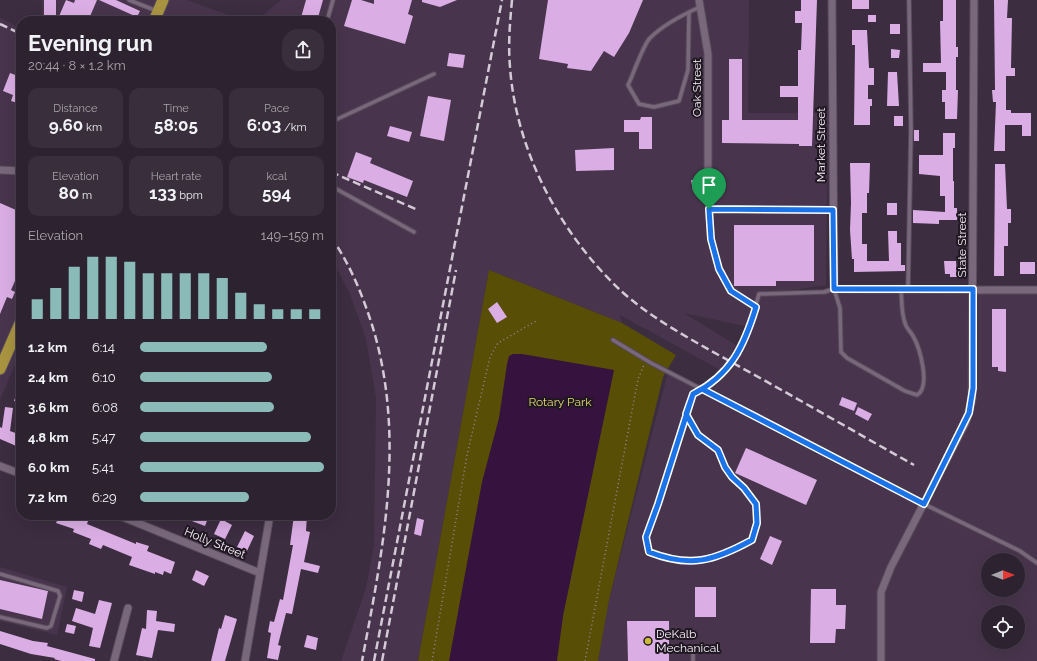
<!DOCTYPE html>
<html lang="en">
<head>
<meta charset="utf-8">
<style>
	:root { --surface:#2d2230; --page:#392f3c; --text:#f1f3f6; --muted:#a7a4ab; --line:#483f4c; --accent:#8bbbb9 }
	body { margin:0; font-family:Raleway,sans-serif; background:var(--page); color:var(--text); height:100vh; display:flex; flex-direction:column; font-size:15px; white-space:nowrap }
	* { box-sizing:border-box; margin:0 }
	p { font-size:13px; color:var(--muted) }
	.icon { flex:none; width:22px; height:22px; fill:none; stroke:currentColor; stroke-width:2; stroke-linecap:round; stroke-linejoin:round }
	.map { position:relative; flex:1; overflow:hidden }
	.panel { position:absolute; left:16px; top:16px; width:320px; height:504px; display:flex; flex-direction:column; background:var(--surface); border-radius:16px; box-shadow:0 4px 16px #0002,0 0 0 1px var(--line) }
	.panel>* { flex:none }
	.needle { width:26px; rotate:90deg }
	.tools { position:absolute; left:981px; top:553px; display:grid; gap:8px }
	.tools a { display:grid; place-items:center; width:44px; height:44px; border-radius:50%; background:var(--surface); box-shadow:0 4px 16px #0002,0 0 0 1px var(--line); font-size:20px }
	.pin { position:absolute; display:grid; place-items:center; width:34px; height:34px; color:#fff; margin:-41px -17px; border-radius:50% 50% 50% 0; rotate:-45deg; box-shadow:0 0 4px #0007 }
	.pin .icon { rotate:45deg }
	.round { display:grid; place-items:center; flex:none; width:42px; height:42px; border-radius:16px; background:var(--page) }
	.summary { display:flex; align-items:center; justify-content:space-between; height:68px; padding:0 12px }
	h1 { font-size:22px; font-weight:700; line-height:30px }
	.stats { display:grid; grid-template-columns:repeat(3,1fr); gap:6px; height:68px; padding:4px 12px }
	.stats div { display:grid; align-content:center; border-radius:10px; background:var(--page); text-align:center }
	.stats b { font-size:17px; font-weight:700 }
	.stats small { font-size:11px; font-weight:400 }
	.stats p { font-size:11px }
	.chart { height:112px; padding:8px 12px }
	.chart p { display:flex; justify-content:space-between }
	.chart svg { width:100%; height:72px; margin-top:4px; stroke:var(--accent); stroke-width:6 }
	ul { padding:0 12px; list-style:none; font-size:13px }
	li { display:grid; grid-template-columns:64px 48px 1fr; align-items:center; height:30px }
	li i { height:10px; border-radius:5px; background:var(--accent) }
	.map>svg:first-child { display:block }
	.built { fill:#48354d; fill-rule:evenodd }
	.green { fill:#584e05 }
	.water { fill:#36123e }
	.building { fill:#daaee4 }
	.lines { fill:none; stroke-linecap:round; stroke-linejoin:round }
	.service-casing { stroke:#574a59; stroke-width:5.5 }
	.minor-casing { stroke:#574a59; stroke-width:9 }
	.primary-casing { stroke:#574a59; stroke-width:13 }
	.path { stroke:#948797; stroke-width:1.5; stroke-dasharray:1 3; stroke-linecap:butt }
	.service { stroke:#79677c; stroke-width:3.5 }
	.minor { stroke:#79677c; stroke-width:7 }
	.primary { stroke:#a89440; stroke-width:11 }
	.rail { stroke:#d4c9d6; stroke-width:2.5; stroke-dasharray:8 4; stroke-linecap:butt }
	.route-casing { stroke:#fff; stroke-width:8 }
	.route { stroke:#1a73e8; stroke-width:5 }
	.poi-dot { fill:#cdb938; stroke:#1f1821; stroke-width:1.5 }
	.labels { text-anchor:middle; stroke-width:4; stroke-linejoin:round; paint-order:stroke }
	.street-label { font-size:12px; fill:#faf0fc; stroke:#1f1821 }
	.park-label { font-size:12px; fill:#e4d474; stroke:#1f1821 }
	.poi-label { font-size:12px; fill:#faf0fc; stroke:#1f1821; text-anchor:start }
</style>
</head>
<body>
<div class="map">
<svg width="1037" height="661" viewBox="0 0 1037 661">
	<rect width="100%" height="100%" fill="#3c2d40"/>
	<path class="built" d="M42,0H187L244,21H42Z
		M281,0H749L748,113H828L826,285L767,294L834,289L1037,290V661H598L609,600L668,372L702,389L724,372L620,315L622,323L489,270L418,661H341L366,588L374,544L376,398L366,339L350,294L331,258V21H256ZM684,313L749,327L739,347ZM988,560H1018V590H988ZM988,612H1018V642H988Z
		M0,18L21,28V350L0,400Z
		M0,567L67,587L57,635L0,621Z"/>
	<path class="green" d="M489,270L622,323L676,355L663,377L609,600L598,661H418Z"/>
	<path class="water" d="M513,354H522L614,370L563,616L557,661H449L482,482L499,418L507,364L509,356Z"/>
	<path class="building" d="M44,0H56V21H44Z
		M66,0L74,3L75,0H97L88,21H57Z
		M99,0H116L140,11L137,17Z
		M306,0H323L317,21H300Z
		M352,0H361L374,4V0H412L408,14L413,16L405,44L344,26Z
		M422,0H457L440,7L422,2Z
		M548,0H643L629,33L614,57L604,51L591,71L567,68L568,64L539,59Z
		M801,0H817L812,146H799V144L722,143V120H729V59H742V120H798V97H780V86H798V50H801L802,23H795V11H801Z
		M852,0H869V9H852Z
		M943,0H956V47H958V57H956V90H958L957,119H945V102H942V90H946V72H923V63H941L940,21H943Z
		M994,0H1008L1007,18H1012L1011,68H1015V76H1006V110H1011V113H1031V136H1022V125H1005V151H994L996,102H993L992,90H995Z
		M868,15H876V22H868Z
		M890,24H900V34H890Z
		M852,30H867L869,68H874V85H868V99H872V106H870V125H854L855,45H852Z
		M891,49L900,50L899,58H891Z
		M449,53L465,55L463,68L447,66Z
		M888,72H897L899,106H887Z
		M10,73L21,77V104L11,101L13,95L3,91Z
		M428,96L451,100L444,141L420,136Z
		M894,116H903V126H894Z
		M641,117H652V149H639V132H624V120H640Z
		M390,126L412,132L409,142L387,136Z
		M914,130H919V141H914Z
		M943,133H955V148H953V181H954V208H957V220H939V224L913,223V210L945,212V196H940V176L919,174V155H943Z
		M614,148V170L576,171L575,150Z
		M356,152L372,158L370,163L413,181L407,197L364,180L363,183L347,177Z
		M850,163H870L869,193H867V213H862V244H867V261H889L888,231H897V243H901V265H905V271L854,272V259H852L850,230L851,203Z
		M995,164H1005L1007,209H1011V223H1008V246H1004V276H994Z
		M700,179L701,189L693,191L691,180Z
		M21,200V267L11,290L15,292L12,299L7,297L0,314V203L16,210Z
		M887,203H897V215H887Z
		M734,225H814V281H776V286H734Z
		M944,261H956L957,277H950V274H945Z
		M1020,262H1035V274H1020Z
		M497,302L507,317L497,323L488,309Z
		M992,309H1006V372L998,371V367H992Z
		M20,383H21V403L14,401Z
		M842,397L857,403L854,411L839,405Z
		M5,407L13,408L10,431L21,435V448L0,439V427L2,428Z
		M858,407L872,414L868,421L855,414Z
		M746,448L817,480L806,505L735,473Z
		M42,515H74L88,521L87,524L114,535L136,544V542L149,546L147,551L175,562L171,574L164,571L163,575L155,572V574L129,565L132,557L103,545L101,549L89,544L91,539L73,532L74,529L56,523L57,521L42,517Z
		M176,515H209L205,526Z
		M294,515H307L306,531L310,532L304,562L320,566L318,573L301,569L292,614L286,613L278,645L281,646L278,660L267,658L271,633L268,632L270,621L274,622L280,599L283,600L293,545H290Z
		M417,518L424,520L421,536L414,534Z
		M221,519L232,525L225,539L214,534Z
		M245,531L254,536L247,551L237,547Z
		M770,536L782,541L772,565L760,559Z
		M196,570L209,576L204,586L192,580Z
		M0,580L48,591L42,619L0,609Z
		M695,587H716V617H695Z
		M811,589H836V605H846L845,629H836L835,643H810Z
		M74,590L84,592L82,602L72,599Z
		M99,600L112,603L100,648L89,646L93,628L72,621L76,608L95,614Z
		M147,610L157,611L156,621L175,624L174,632L158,630L152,658L136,655L142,628L146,629Z
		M225,615L237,619L225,661H211L219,628L221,629Z
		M627,621H669V661H628Z
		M67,624L76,626L74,634L65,632Z
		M0,631L33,641L48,643L47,646L95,659V661H61L54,659L55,658L31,654L0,644Z
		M307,635L318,638L316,650L304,647Z"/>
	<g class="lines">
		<defs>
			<path id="service" d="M129,0L157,11
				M689,12L688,70L679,101L654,107L639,104L628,85C633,75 643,45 650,38C664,24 682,15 700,7
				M327,21L333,0
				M331,122L434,74
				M708,176C710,214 707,258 730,290C735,297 748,302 756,307
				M331,186L414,232
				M709,209L833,210
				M908,289L911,129L909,0
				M613,340L651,363L924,504L1020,551L1037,563
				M686,413L658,504L646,537L649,552C656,555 663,558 669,560C698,566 727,554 752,540L757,523L756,504L744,488L732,477L725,467L718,449L698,435L686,413L693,394C736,373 747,337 759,294L824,292L834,289L840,308L841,352L847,358L905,391L917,395C931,387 920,348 913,336C911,332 906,328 905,323C901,312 902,300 901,289
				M0,574L58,591L60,596L51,626L47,628L0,617
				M693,661V652"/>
			<path id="minor" d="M699,0L708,54V176
				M832,0L834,289L1037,290
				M0,170L21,171
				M0,466L21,474
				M118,515L260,573
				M114,661L128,608
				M245,661L270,515
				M881,661V592L891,567L966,422L972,400L974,0"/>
			<path id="primary" d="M154,21L163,0
				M0,369L21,321"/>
		</defs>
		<use href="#service" class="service-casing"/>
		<use href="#minor" class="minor-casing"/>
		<use href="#primary" class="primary-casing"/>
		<path class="path" d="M432,661L467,455L490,357L498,343L538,320
			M585,661L638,379L644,365"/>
		<use href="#service" class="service"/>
		<use href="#minor" class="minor"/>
		<use href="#primary" class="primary"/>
		<path class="rail" d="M512,0C510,22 508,44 510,67C516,150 559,232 619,289C652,320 703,346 742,368C800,400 857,433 914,465
			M0,24L21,34
			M331,172L418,210
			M331,237C350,264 363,296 373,328C406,439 383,550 362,661
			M374,661L502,0
			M382,661L456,270"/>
	</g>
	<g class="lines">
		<defs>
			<path id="route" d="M709,209L711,239L719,269L731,291L756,307C744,346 731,375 693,394L658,504L646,537L649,552C690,568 714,561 752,540L757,523L756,504L744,488L732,477L725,467L718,450L698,435L686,414L693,394L702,389L924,504L969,413L973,388V289H834L833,210L709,209"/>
		</defs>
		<use href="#route" class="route-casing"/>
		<use href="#route" class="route"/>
	</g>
	<circle class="poi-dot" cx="648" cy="641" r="4"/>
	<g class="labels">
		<g class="street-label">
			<text transform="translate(697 88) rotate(-90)" y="4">Oak Street</text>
			<text transform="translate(821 145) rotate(-90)" y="4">Market Street</text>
			<text transform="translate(962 245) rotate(-90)" y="4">State Street</text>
			<text transform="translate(215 543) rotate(22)" y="4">Holly Street</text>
		</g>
		<g class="park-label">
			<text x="560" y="406">Rotary Park</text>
		</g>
		<g class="poi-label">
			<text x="656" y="638">DeKalb<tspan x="656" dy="14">Mechanical</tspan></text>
		</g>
	</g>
</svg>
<div class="tools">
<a><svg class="needle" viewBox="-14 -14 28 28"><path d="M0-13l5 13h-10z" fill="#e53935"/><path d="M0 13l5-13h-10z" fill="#a7a4ab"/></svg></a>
<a><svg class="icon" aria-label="locate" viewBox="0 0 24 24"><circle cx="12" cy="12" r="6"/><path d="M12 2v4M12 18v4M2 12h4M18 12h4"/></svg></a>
</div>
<div class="pin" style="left:709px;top:209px;background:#1e9e55"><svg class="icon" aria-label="arrive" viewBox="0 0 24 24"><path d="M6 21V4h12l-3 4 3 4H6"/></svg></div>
<section class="panel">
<div class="summary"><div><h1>Evening run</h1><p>20:44 · 8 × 1.2 km</p></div><a class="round"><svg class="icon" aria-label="share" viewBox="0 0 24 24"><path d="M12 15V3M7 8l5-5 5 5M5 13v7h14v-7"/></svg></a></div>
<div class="stats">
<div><p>Distance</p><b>9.60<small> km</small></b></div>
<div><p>Time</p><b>58:05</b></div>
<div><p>Pace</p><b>6:03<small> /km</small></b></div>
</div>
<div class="stats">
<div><p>Elevation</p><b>80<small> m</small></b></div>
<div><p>Heart rate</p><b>133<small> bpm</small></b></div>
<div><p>kcal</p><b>594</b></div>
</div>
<div class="chart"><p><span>Elevation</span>149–159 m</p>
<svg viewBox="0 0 160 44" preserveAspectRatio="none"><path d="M5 44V32M15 44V25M25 44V12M35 44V6M45 44V6M55 44V9M65 44V16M75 44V16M85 44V16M95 44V16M105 44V19M115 44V28M125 44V35M135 44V38M145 44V38M155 44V38"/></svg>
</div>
<ul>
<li><b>1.2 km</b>6:14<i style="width:69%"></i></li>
<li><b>2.4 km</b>6:10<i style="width:72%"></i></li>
<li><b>3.6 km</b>6:08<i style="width:73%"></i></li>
<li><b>4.8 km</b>5:47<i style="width:93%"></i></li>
<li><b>6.0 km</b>5:41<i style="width:100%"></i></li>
<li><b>7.2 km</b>6:29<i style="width:59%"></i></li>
</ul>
</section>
</div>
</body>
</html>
